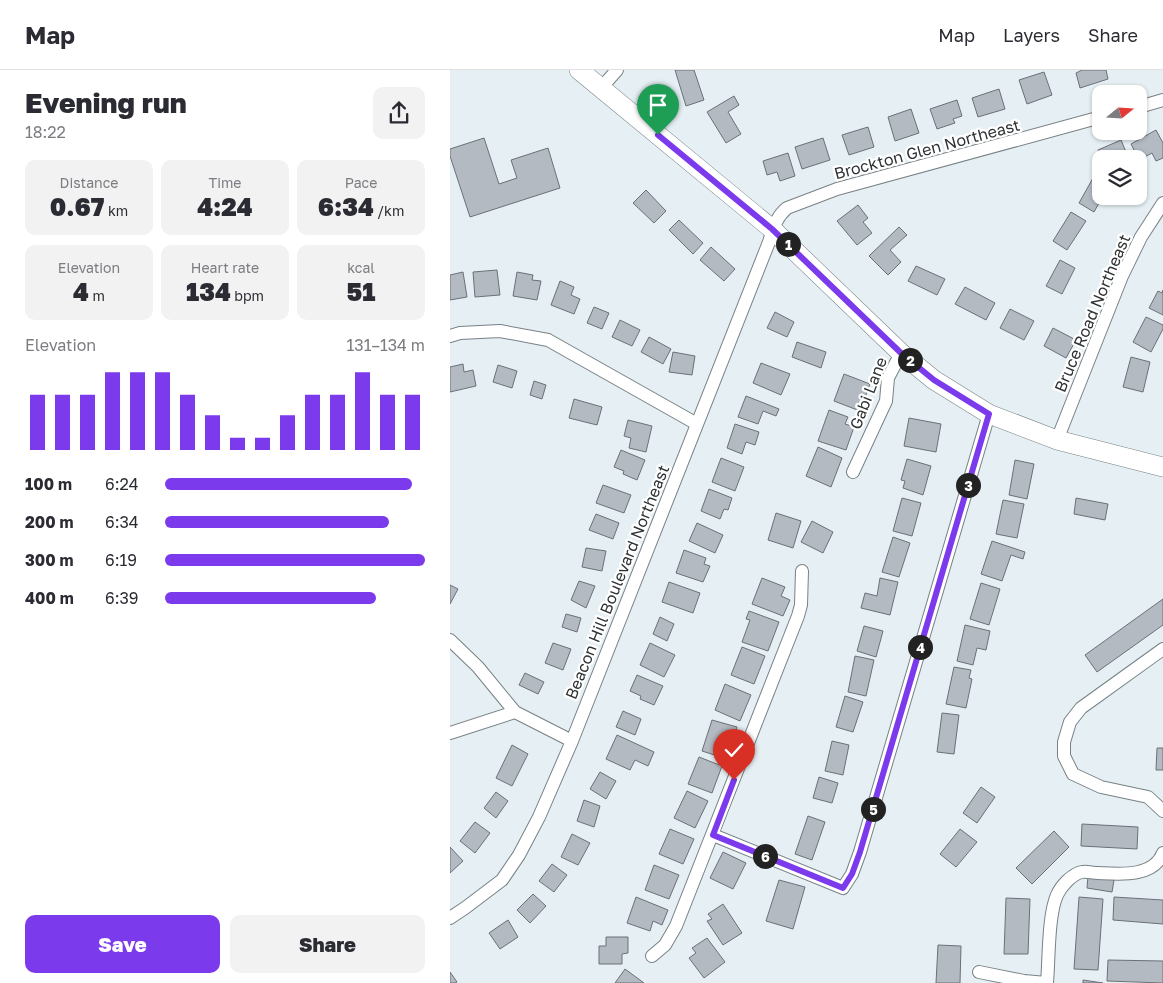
<!DOCTYPE html>
<html lang="en">
<head>
<meta charset="utf-8">
<style>
	:root { --surface:#fff; --page:#f2f2f3; --text:#2b2b33; --muted:#7c7c81; --line:#e1e1e2; --accent:#7c3aed }
	body { margin:0; font-family:"Golos Text",sans-serif; background:var(--page); color:var(--text); height:100vh; display:flex; flex-direction:column; font-size:19px; white-space:nowrap }
	* { box-sizing:border-box; margin:0 }
	p { font-size:16px; color:var(--muted) }
	.icon { flex:none; width:28px; height:28px; fill:none; stroke:currentColor; stroke-width:2; stroke-linecap:round; stroke-linejoin:round }
	.map { position:relative; flex:1; overflow:hidden }
	.drawer { display:flex; flex-direction:column; background:var(--surface); width:450px }
	.drawer>* { flex:none }
	.needle { width:32px; rotate:72deg }
	.buttons { position:absolute; left:642px; top:15px; display:grid; gap:10px }
	.buttons a { display:grid; place-items:center; width:55px; height:55px; border-radius:10px; background:var(--surface); box-shadow:0 1px 4px #0004; font-size:25px }
	.pin { position:absolute; display:grid; place-items:center; width:42px; height:42px; color:#fff; margin:-51px -21px; border-radius:50% 50% 50% 0; rotate:-45deg; box-shadow:0 0 5px #0007 }
	.pin .icon { rotate:45deg }
	.km { position:absolute; width:25px; height:25px; margin:-12px; border-radius:50%; background:#222; color:#fff; font-size:14px; line-height:25px; text-align:center }
	.round { display:grid; place-items:center; flex:none; width:52px; height:52px; border-radius:10px; background:var(--page) }
	.headline { display:flex; align-items:center; justify-content:space-between; height:85px; padding:0 25px }
	h1 { font-size:28px; font-weight:800; line-height:38px }
	.metrics { display:grid; grid-template-columns:repeat(3,1fr); gap:8px; height:85px; padding:5px 25px }
	.metrics div { display:grid; align-content:center; border-radius:10px; background:var(--page); text-align:center }
	.metrics b { font-size:25px; font-weight:800 }
	.metrics small { font-size:14px; font-weight:400 }
	.metrics p { font-size:14px }
	.chart { height:140px; padding:10px 25px }
	.chart p { display:flex; justify-content:space-between }
	.chart svg { width:100%; height:90px; margin-top:5px; stroke:var(--accent); stroke-width:6 }
	.cta { display:flex; gap:10px; margin-top:auto; padding:10px 25px }
	.cta a { flex:1; height:58px; border-radius:10px; background:var(--accent); color:#fff; font-size:20px; font-weight:800; line-height:58px; text-align:center }
	.cta a+a { background:var(--page); color:var(--text) }
	ul { padding:0 25px; list-style:none; font-size:16px }
	li { display:grid; grid-template-columns:80px 60px 1fr; align-items:center; height:38px }
	li i { height:12px; border-radius:6px; background:var(--accent) }
	header { display:flex; align-items:center; gap:30px; box-sizing:border-box; height:70px; padding:0 25px; background:var(--surface); border-bottom:1px solid var(--line) }
	header strong { font-size:24px }
	nav { display:flex; gap:28px; margin-inline-start:auto; font-size:18px }
	main { display:flex; flex:1; min-height:0 }
	.map>svg:first-child { display:block }
	.building { fill:#b4bac2; stroke:#6b7077 }
	.lines { fill:none; stroke-linecap:round; stroke-linejoin:round }
	.street-casing { stroke:#788185; stroke-width:14 }
	.secondary-casing { stroke:#788185; stroke-width:20 }
	.street { stroke:#fff; stroke-width:12 }
	.secondary { stroke:#fff; stroke-width:19 }
	.route-casing { stroke:#fff; stroke-width:10 }
	.route { stroke:#7c3aed; stroke-width:6 }
	.labels { text-anchor:middle; stroke-width:4.5; stroke-linejoin:round; paint-order:stroke }
	.street-label { font-size:16px; fill:#2e3233; stroke:#fff }
</style>
</head>
<body>
<header>
<strong>Map</strong>
<nav><a>Map</a><a>Layers</a><a>Share</a></nav>
</header>
<main>
<section class="drawer">
<div class="headline"><div><h1>Evening run</h1><p>18:22</p></div><a class="round"><svg class="icon" aria-label="share" viewBox="0 0 24 24"><path d="M12 15V3M7 8l5-5 5 5M5 13v7h14v-7"/></svg></a></div>
<div class="metrics">
<div><p>Distance</p><b>0.67<small> km</small></b></div>
<div><p>Time</p><b>4:24</b></div>
<div><p>Pace</p><b>6:34<small> /km</small></b></div>
</div>
<div class="metrics">
<div><p>Elevation</p><b>4<small> m</small></b></div>
<div><p>Heart rate</p><b>134<small> bpm</small></b></div>
<div><p>kcal</p><b>51</b></div>
</div>
<div class="chart"><p><span>Elevation</span>131–134 m</p>
<svg viewBox="0 0 160 44" preserveAspectRatio="none"><path d="M5 44V17M15 44V17M25 44V17M35 44V6M45 44V6M55 44V6M65 44V17M75 44V27M85 44V38M95 44V38M105 44V27M115 44V17M125 44V17M135 44V6M145 44V17M155 44V17"/></svg>
</div>
<ul>
<li><b>100 m</b>6:24<i style="width:95%"></i></li>
<li><b>200 m</b>6:34<i style="width:86%"></i></li>
<li><b>300 m</b>6:19<i style="width:100%"></i></li>
<li><b>400 m</b>6:39<i style="width:81%"></i></li>
</ul>
<div class="cta"><a>Save</a><a>Share</a></div>
</section>
<div class="map">
<svg width="713" height="913" viewBox="0 0 713 913">
	<rect width="100%" height="100%" fill="#e6f0f4"/>
	<path class="building" d="M225,0H244L254,30L236,36Z
		M632,0H656L658,9L630,18L626,3Z
		M594,2L602,25L577,34L569,10Z
		M549,19L555,39L528,47L522,28Z
		M284,26L289,35L278,42L291,64L276,73L257,42Z
		M507,30L512,46L503,49L505,53L487,59L480,39Z
		M461,39L469,63L445,71L438,47Z
		M418,57L424,77L399,85L392,65Z
		M706,60L713,73V88L706,91L702,83L689,90L681,74Z
		M34,68L49,114L67,108L61,90L98,78L110,118L20,147L0,86V79Z
		M373,68L380,90L352,99L345,77Z
		M671,70L679,89H652L648,80Z
		M338,83L345,106L330,111L327,102L317,105L313,91Z
		M643,108L651,113V126H653L644,142L629,133Z
		M196,120L216,141L204,153L183,133Z
		M408,135L418,148L413,152L422,163L407,175L387,151Z
		M621,142L636,151L617,180L603,171Z
		M229,150L253,173L243,184L219,160Z
		M449,157L457,165L440,180L451,192L438,205L419,186Z
		M261,177L285,199L274,211L250,190Z
		M610,190L625,198L612,224L596,216Z
		M466,196L495,209L487,225L458,211Z
		M47,200L50,225L25,227L23,202Z
		M13,202L17,227L0,230V205Z
		M67,202L83,205L82,210L91,211L87,230L63,226Z
		M110,211L124,217L121,225L130,229L124,244L101,235Z
		M515,217L545,233L536,250L505,234Z
		M713,220V245L699,238L708,221L712,223Z
		M144,237L159,243L152,259L137,253Z
		M560,239L584,251L574,270L550,258Z
		M325,242L344,252L337,267L317,258Z
		M696,247L713,255V259L701,282L683,272Z
		M170,250L190,260L182,276L162,267Z
		M603,258L626,270L616,288L594,276Z
		M199,267L221,279L213,294L191,282Z
		M347,272L376,282L371,298L342,287Z
		M223,282L245,286L242,305L219,302Z
		M681,287L700,292L693,322L673,317Z
		M311,293L340,304L331,325L303,313Z
		M13,294L14,302L23,300L26,316L0,322V297Z
		M48,295L67,301L62,318L43,312Z
		M394,304L420,314L410,341L384,331Z
		M84,311L96,315L92,329L80,325Z
		M296,326L329,339L326,346L313,341L308,354L288,347Z
		M124,329L152,337L147,355L119,348Z
		M379,340L398,347L395,354L404,357L396,380L368,371Z
		M459,348L491,354L486,382L454,376Z
		M178,350L202,356L196,382L179,378L181,368L174,366Z
		M285,354L309,362L305,375L296,372L292,384L277,378Z
		M368,377L392,388L381,417L356,406Z
		M171,380L195,390L187,410L173,404L174,401L164,397Z
		M271,388L294,397L285,421L262,412Z
		M457,389L481,396L473,425L453,418L455,411L451,410Z
		M565,390L584,394L577,429L559,425Z
		M153,415L181,425L174,443L146,433Z
		M259,419L282,428L278,440L274,439L270,449L251,441Z
		M452,428L471,433L462,466L443,461Z
		M626,428L658,434L655,450L624,444Z
		M553,430L574,434L567,468L546,464Z
		M326,443L351,451L343,478L318,470Z
		M146,444L169,453L163,469L139,460Z
		M362,451L383,462L373,483L351,472Z
		M247,453L273,465L265,483L239,471Z
		M443,467L460,473L449,507L432,502Z
		M542,471L575,482L573,489L561,485L552,511L531,504Z
		M136,478L156,481L152,501L132,497Z
		M234,480L256,488L254,494L260,496L253,512L226,503Z
		M312,508L335,517L331,526L340,530L333,546L302,534Z
		M430,508L448,512L440,545L411,538L415,523L427,526Z
		M129,511L145,516L136,538L121,530Z
		M219,512L250,523L243,543L212,532Z
		M531,513L550,519L539,555L520,549Z
		M0,515L8,519L0,534Z
		M713,529V555L647,602L635,585Z
		M299,541L329,552L318,581L292,572L300,550L296,549Z
		M116,544L131,548L127,562L112,557Z
		M210,547L224,554L217,571L203,564Z
		M515,555L540,561L536,580L527,578L523,595L507,591Z
		M414,556L433,561L426,587L407,581Z
		M103,573L121,579L113,600L95,593Z
		M200,573L225,585L214,607L190,595Z
		M292,577L315,586L304,614L281,605Z
		M405,586L424,590L416,626L398,622Z
		M504,597L521,600L519,608L522,609L516,638L496,634Z
		M75,603L94,612L88,624L69,615Z
		M187,605L213,616L204,635L190,629L191,626L180,621Z
		M275,614L301,625L290,651L265,640Z
		M395,626L413,632L403,662L386,657Z
		M173,641L191,649L185,665L166,657Z
		M492,643L509,645L504,684L487,682Z
		M262,650L287,657L277,689L252,681Z
		M167,665L204,682L198,696L185,690L180,700L156,689Z
		M382,671L399,675L393,705L375,701Z
		M62,675L78,684L62,716L46,708Z
		M707,678H713V700H706Z
		M249,687L272,696L262,723L238,714Z
		M150,702L166,711L156,729L140,719Z
		M369,707L388,713L382,733L363,728Z
		M531,717L545,727L527,753L513,743Z
		M237,721L258,731L245,758L224,748Z
		M46,722L58,731L46,748L34,738Z
		M134,730L150,736L144,757L127,751Z
		M358,746L375,752L362,790L345,784Z
		M25,752L40,763L25,783L10,771Z
		M632,754L688,757L687,779L631,776Z
		M220,759L244,769L233,794L209,784Z
		M510,759L527,772L506,797L490,784Z
		M604,761L619,777L582,814L566,798Z
		M122,764L140,773L128,795L111,787Z
		M0,777L13,791L0,803Z
		M273,782L296,793L283,819L260,808Z
		M102,794L117,805L104,822L89,811Z
		M204,795L229,805L219,829L195,820Z
		M638,806L664,810L662,822L637,818Z
		M329,810L355,817L343,859L316,851Z
		M83,824L96,836L80,853L67,840Z
		M186,827L218,840L212,855L203,851L200,861L177,853Z
		M629,827L653,829L648,900L624,899Z
		M664,827L713,830V854L663,850Z
		M556,828L580,829L578,884H554Z
		M273,834L292,863L273,875L257,851L262,849L258,844Z
		M58,850L68,867L50,879L39,863Z
		M156,867H178V883L172,884V894H149V876H156Z
		M257,868L275,892L254,908L239,888L246,883L242,878Z
		M488,875L511,876L510,913H486Z
		M658,890L713,891V913L657,911Z
		M175,899L194,913H165Z
		M0,902L7,912L5,913H0Z
		M633,910L653,913H633Z"/>
	<g class="lines">
		<defs>
			<path id="street" d="M151,18L167,0
				M689,37L713,30
				M0,266L10,263L50,261L98,270L247,354
				M607,370L672,206L691,167L713,133
				M403,402L436,331L438,308L451,283
				M0,570L28,597L65,642L122,671
				M713,579L631,638L620,652L614,672V686L623,704L651,717L698,727L713,741
				M0,663L65,642
				M263,765L393,818L402,804L410,782L539,344
				M0,848L15,838L52,810L69,785L89,747L122,671L319,172C323,159 326,147 337,138L387,119L651,47
				M202,886L215,875L226,856L348,546L351,535L352,501
				M529,902L574,911L596,913
				M597,913C599,890 598,845 607,825C611,816 622,804 632,802C636,801 643,803 648,803C669,804 703,808 713,783"/>
			<path id="secondary" d="M129,0L322,159L451,283L484,310L539,344L607,370L713,397"/>
		</defs>
		<use href="#street" class="street-casing"/>
		<use href="#secondary" class="secondary-casing"/>
		<use href="#street" class="street"/>
		<use href="#secondary" class="secondary"/>
	</g>
	<g class="lines">
		<defs>
			<path id="route" d="M208,65L322,159L451,283L484,310L539,344L410,782L402,804L393,818L263,765L284,710"/>
		</defs>
		<use href="#route" class="route-casing"/>
		<use href="#route" class="route"/>
	</g>
	<g class="labels">
		<g class="street-label">
			<text transform="translate(477 79) rotate(-15)" y="6">Brockton Glen Northeast</text>
			<text transform="translate(642 243) rotate(-67)" y="6">Bruce Road Northeast</text>
			<text transform="translate(418 323) rotate(-69)" y="6">Gabi Lane</text>
			<text transform="translate(167 512) rotate(-68)" y="6">Beacon Hill Boulevard Northeast</text>
		</g>
	</g>
</svg>
<div class="buttons">
<a><svg class="needle" viewBox="-14 -14 28 28"><path d="M0-13l5 13h-10z" fill="#e53935"/><path d="M0 13l5-13h-10z" fill="#7c7c81"/></svg></a>
<a><svg class="icon" aria-label="layers" viewBox="0 0 24 24"><path d="M12 4l9 5-9 5-9-5zM3 14l9 5 9-5"/></svg></a>
</div>
<div class="pin" style="left:208px;top:65px;background:#1e9e55"><svg class="icon" aria-label="arrive" viewBox="0 0 24 24"><path d="M6 21V4h12l-3 4 3 4H6"/></svg></div>
<div class="pin" style="left:284px;top:710px;background:#d93025"><svg class="icon" aria-label="check" viewBox="0 0 24 24"><path d="M5 12l5 5 9-10"/></svg></div>
<b class="km" style="left:338px;top:174px">1</b>
<b class="km" style="left:460px;top:290px">2</b>
<b class="km" style="left:518px;top:415px">3</b>
<b class="km" style="left:470px;top:577px">4</b>
<b class="km" style="left:423px;top:739px">5</b>
<b class="km" style="left:315px;top:786px">6</b>
</div>
</main>
</body>
</html>
